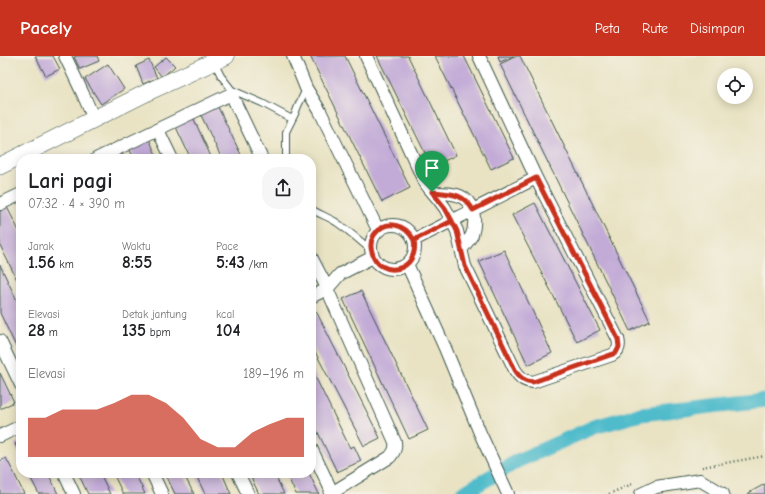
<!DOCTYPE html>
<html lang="id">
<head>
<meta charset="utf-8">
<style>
	:root { --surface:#fff; --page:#f6f6f6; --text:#202124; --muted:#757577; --accent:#c8321e }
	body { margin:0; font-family:"Comic Neue",sans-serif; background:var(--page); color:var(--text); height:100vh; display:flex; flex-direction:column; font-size:15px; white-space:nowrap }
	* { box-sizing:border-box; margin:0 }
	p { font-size:13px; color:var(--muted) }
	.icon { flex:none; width:22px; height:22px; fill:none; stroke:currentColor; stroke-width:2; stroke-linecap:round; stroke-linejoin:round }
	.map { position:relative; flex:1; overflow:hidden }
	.drawer { position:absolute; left:16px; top:98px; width:300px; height:324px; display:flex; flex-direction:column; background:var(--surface); border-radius:16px; box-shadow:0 2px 10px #0003 }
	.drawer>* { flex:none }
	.buttons { position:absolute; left:717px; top:12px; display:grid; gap:8px }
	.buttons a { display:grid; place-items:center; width:36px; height:36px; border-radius:50%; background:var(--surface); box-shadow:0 2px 10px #0003; font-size:20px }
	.pin { position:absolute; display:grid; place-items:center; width:34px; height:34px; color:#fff; margin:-41px -17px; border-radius:50% 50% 50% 0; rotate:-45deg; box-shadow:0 0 4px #0007 }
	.pin .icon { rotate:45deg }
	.round { display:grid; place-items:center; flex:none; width:42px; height:42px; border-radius:16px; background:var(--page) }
	.summary { display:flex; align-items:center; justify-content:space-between; height:68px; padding:0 12px }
	h1 { font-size:22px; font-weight:600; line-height:30px }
	.figures { display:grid; grid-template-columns:repeat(3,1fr); gap:6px; height:68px; padding:4px 12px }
	.figures div { display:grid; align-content:center }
	.figures b { font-size:17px; font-weight:600 }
	.figures small { font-size:11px; font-weight:400 }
	.figures p { font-size:11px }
	.chart { height:112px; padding:8px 12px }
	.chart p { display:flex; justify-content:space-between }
	.chart svg { width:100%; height:72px; margin-top:4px; fill:var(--accent); opacity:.7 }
	header { display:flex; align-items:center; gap:24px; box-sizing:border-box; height:56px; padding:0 20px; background:var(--accent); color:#fff }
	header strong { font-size:19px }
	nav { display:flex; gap:22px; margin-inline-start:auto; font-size:14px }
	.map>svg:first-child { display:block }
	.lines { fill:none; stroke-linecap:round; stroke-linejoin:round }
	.canal { stroke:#50bbcb; stroke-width:15 }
	.building { fill:#c2abd7 }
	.lane-casing { stroke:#3d564a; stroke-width:8 }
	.street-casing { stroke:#3d564a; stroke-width:14 }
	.secondary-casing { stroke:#3d564a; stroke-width:18 }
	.path { stroke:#3d564a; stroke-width:2.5; stroke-dasharray:1 3; stroke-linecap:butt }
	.lane { stroke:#fff; stroke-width:6 }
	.street { stroke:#fff; stroke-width:12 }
	.secondary { stroke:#fff; stroke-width:17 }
	.route-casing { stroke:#fff; stroke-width:8 }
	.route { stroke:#c8321e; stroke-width:5 }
</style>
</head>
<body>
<header>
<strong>Pacely</strong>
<nav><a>Peta</a><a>Rute</a><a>Disimpan</a></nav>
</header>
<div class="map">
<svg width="765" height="438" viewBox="0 0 765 438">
	<rect width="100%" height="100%" fill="#f7f3e8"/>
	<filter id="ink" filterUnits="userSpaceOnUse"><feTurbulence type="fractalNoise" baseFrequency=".025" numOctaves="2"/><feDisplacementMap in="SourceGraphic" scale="8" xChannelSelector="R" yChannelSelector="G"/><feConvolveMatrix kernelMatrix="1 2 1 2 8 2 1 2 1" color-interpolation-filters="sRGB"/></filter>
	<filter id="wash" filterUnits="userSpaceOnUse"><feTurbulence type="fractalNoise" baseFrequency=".012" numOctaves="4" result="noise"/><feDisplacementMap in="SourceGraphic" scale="16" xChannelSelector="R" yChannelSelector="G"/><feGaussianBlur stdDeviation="0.9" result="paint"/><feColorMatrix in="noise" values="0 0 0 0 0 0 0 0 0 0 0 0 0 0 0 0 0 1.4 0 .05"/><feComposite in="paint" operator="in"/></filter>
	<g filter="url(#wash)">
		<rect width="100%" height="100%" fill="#e9e3c4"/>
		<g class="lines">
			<path class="canal" d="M462,438L517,405L594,371L641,358L765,344"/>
		</g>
		<g id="blocks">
			<path class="building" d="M35,0H53L60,13L46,20Z
				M77,0H97L99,5L80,13L74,1Z
				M310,0H345L410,132L382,146Z
				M377,0H408L456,99L432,111Z
				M435,0H464L514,102L491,113Z
				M498,0H514L500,6Z
				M517,0H520L650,265L630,275L500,8Z
				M166,1L175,10L162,21L154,11Z
				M149,4L157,22L143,28L136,10Z
				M108,8L124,33L101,48L85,23Z
				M217,49L243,103H222L200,57Z
				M193,61L212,103H191L175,69Z
				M149,83L158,103H134L129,92Z
				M121,95L125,103H105Z
				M535,147L600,274L577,286L512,159Z
				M7,151L21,179V232L0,189V155Z
				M504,194L552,297L528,309L479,205Z
				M0,209L21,253V301L0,257Z
				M361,235L428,374L409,383L343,243Z
				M316,255L380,382L364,390L311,288V257Z
				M311,312L350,392L354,390L361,405L337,416L311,362Z
				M0,317L14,346L0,353Z
				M21,385V401L15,388Z
				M6,402L13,415L24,438H0V405Z
				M28,417H48L58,438H39Z
				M78,417H100L110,438H88Z
				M113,417H135L145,438H123Z
				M165,417H183L194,438H175Z
				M195,417H222L231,438H205Z
				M249,417H274L284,438H259Z
				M286,417H309L319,438H296Z
				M765,428V438H747L754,434Z"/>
		</g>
	</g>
	<g filter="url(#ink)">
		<use href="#blocks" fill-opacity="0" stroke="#3d564a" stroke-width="1"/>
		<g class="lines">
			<defs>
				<path id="lane" d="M214,6L221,20L232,34L262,47L292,63
					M286,103V76L295,58L298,50L306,33
					M311,153C319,158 328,161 336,166C348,174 359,184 371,194"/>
				<path id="street" d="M65,0L83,38L94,63
					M293,0L306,32L320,55L378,174
					M366,0L424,125L429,132L439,144L445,152L452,165L457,175L465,210L515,314C520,322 524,325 533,326L612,299C619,295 620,290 618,283L536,122
					M158,74L172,103
					M96,103L231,38L262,103
					M433,137C441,137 450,137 457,139C474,144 477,164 472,179C469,184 465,189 461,194
					M0,148L21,138
					M371 191a22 22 0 1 1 44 0a22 22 0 1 1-44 0Z
					M414,184L536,122L479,0
					M311,201L324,226L395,386C396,393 394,396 390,401L330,438
					M407,208L445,292L480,377L508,438
					M311,241L327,233L340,218L373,201
					M0,285L21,329
					M0,380L21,370
					M311,392L332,436
					M64,417L74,438
					M152,417L162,438
					M238,417L248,438
					M641,438L656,431L700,424L723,438"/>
				<path id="secondary" d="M0,110L154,33L226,0"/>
			</defs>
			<use href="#lane" class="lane-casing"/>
			<use href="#street" class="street-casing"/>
			<use href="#secondary" class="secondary-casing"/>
			<path class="path" d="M702,411L765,400
				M609,438L632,428"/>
			<use href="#lane" class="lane"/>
			<use href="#street" class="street"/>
			<use href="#secondary" class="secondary"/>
		</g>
	</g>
	<g class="lines" filter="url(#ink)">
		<defs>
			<path id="route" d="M432,136L445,152L452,165L414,184C405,168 386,162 374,179C371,184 370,190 372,196C379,224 420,216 414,184L452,165L457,175L465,210L515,314C520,322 524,325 533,326L616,297L619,291L618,283L536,122L473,154C463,137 451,138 432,136"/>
		</defs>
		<use href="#route" class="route-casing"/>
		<use href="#route" class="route"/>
	</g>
</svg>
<div class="buttons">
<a><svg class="icon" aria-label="locate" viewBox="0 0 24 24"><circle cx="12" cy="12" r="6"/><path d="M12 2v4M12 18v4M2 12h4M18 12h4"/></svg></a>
</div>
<div class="pin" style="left:432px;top:136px;background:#1e9e55"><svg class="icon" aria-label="arrive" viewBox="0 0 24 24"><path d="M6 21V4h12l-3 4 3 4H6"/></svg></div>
<section class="drawer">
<div class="summary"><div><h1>Lari pagi</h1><p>07:32 · 4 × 390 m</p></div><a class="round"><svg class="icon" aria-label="share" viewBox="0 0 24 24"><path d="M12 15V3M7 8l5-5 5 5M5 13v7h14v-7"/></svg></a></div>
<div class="figures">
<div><p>Jarak</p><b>1.56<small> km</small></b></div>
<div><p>Waktu</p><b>8:55</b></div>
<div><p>Pace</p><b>5:43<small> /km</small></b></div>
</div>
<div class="figures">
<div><p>Elevasi</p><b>28<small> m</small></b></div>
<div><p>Detak jantung</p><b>135<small> bpm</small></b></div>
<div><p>kcal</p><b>104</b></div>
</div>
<div class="chart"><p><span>Elevasi</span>189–196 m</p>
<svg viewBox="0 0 160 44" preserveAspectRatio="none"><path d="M0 44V20L10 20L20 15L30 15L40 15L50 11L60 6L70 6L80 11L90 20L100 33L110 38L120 38L130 29L140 24L150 20L160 20V44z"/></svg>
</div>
</section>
</div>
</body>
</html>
